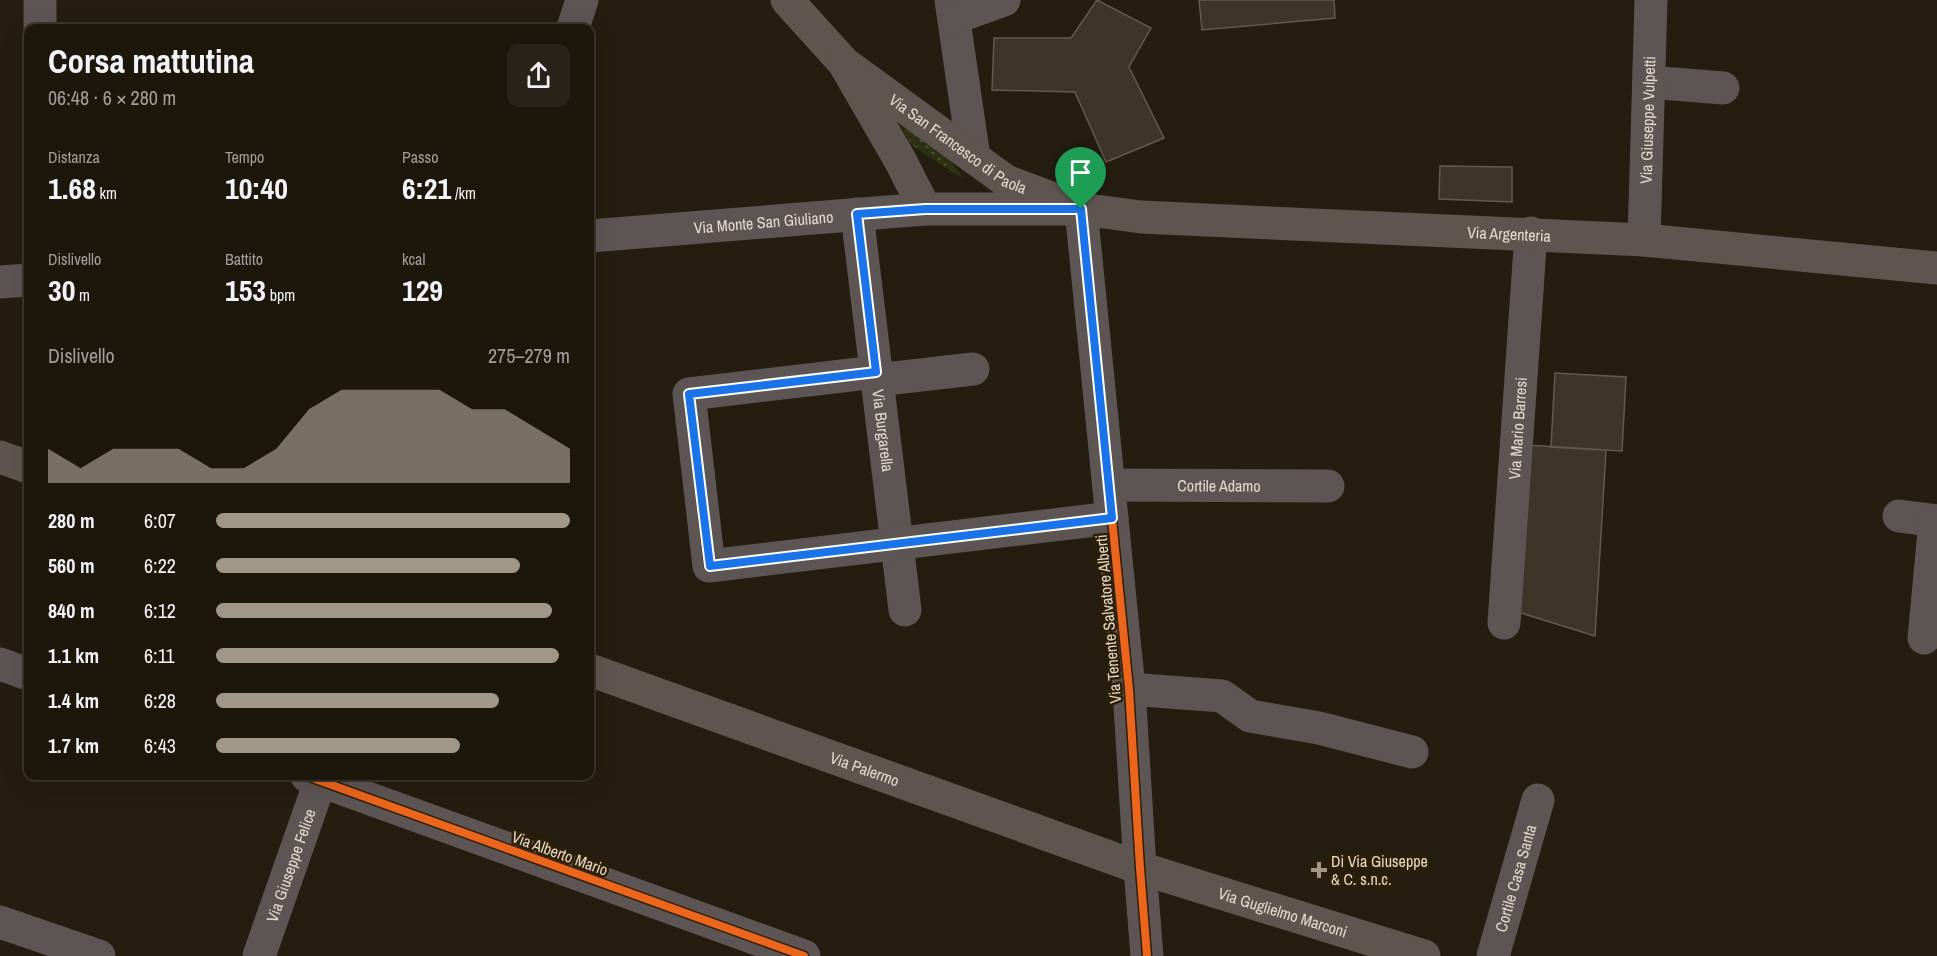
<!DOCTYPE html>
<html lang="it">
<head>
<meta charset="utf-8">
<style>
	:root { --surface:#1c160b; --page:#292319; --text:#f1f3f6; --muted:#a09f9d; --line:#3a352c; --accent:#a09789 }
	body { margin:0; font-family:"Archivo Narrow",sans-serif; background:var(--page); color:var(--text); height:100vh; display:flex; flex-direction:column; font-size:22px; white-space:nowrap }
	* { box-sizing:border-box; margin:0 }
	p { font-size:20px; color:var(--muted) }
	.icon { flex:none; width:33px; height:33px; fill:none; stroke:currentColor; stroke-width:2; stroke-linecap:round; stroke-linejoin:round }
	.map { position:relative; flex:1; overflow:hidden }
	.drawer { position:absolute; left:24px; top:24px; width:570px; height:756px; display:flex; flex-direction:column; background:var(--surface); border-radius:12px; box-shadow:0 6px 24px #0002,0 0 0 2px var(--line) }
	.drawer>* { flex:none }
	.pin { position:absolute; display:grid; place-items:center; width:51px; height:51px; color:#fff; margin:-62px -26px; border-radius:50% 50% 50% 0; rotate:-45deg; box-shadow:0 0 6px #0007 }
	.pin .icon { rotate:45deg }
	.round { display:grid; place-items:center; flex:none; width:63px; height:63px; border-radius:12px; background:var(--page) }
	.summary { display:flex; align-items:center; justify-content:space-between; height:102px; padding:0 24px }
	h1 { font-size:33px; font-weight:700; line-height:45px }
	.figures { display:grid; grid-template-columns:repeat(3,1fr); gap:9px; height:102px; padding:6px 24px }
	.figures div { display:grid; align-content:center }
	.figures b { font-size:30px; font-weight:700 }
	.figures small { font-size:16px; font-weight:400 }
	.figures p { font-size:16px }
	.chart { height:168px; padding:12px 24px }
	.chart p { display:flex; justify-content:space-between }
	.chart svg { width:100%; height:108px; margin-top:6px; fill:var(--accent); opacity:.7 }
	ul { padding:0 24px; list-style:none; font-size:20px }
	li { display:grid; grid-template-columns:96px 72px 1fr; align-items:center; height:45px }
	li i { height:15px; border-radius:8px; background:var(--accent) }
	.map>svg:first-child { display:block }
	.park { fill:url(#park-dots) }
	.building { fill:#3d3527; stroke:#625a4f; stroke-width:1.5 }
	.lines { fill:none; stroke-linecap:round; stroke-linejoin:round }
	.minor { stroke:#5d5553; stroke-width:33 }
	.major { stroke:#5f5550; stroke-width:33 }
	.cycleway-casing { stroke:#2e1f06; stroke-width:11 }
	.cycleway { stroke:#eb651d; stroke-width:8 }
	.route-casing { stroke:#fff; stroke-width:12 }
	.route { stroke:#1a73e8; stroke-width:8 }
	.poi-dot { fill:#a09789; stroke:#2e1f06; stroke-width:2 }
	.labels { text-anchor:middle; stroke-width:5; stroke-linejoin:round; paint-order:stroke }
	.street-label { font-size:16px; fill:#e3d9ca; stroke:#2e1f06 }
	.poi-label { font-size:16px; fill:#e3d9ca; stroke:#2e1f06; text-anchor:start }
</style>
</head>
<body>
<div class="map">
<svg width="1937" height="956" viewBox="0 0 1937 956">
	<defs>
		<pattern id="park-dots" width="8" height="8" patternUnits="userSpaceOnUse" patternTransform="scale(1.5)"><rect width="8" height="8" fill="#2e3215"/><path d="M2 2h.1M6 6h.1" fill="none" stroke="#4c4f36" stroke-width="1.8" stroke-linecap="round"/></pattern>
	</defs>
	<rect width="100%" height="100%" fill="#251d0f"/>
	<path class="park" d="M900,124L946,154L964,179L911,145Z"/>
	<path class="building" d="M1097,0L1151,28L1129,67L1164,138L1106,162L1075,92L992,90L994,38H1071Z
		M1199,0H1334L1335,18L1202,30Z
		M1440,166L1512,167V202L1439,199Z
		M1555,373L1626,377L1622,451L1551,447Z
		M1527,445L1606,450L1595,636L1518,612Z"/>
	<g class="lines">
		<g class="minor">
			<path d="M951,0L974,158"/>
			<path d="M954,18L1004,0"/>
			<path d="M40,28V0"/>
			<path d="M573,28L582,0"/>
			<path d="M1649,82L1723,88"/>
			<path d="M1081,209L1129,689L1140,868L1147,956"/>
			<path id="s1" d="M857,214L905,610"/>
			<path id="s2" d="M590,236L925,209"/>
			<path id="s3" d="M1644,240L1651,0"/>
			<path d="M0,282L28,280"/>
			<path d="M876,372L689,394L709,566L1112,518"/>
			<path d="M877,380L973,369"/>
			<path id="s4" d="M1109,485L1328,486"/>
			<path d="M1899,516L1937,521"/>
			<path id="s5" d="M1504,623L1531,233"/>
			<path d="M1924,638L1935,521"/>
			<path d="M0,664L28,674"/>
			<path d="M1129,689L1222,696L1250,716L1319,728L1412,752"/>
			<path d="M307,776L804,956"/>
			<path d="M0,922L99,956"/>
			<path id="s6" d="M259,956L322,776"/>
			<path id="s7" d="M1493,956L1538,800"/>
		</g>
		<g class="major">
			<path id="s8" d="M787,0L844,63L1006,181L1059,201"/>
			<path id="s9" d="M844,63L900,160L925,209H1081L1141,217L1644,240L1937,268"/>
			<path d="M0,457L28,467"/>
			<path id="s10" d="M590,670L1140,868L1424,956"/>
		</g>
		<defs>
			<path id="cycleway" d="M1081,209L1129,689L1140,868L1147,956
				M876,372L689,394L709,566L1112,518
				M307,776L804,956"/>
		</defs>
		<use href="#cycleway" class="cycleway-casing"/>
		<use href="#cycleway" class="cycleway"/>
	</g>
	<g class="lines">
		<defs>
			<path id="route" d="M925,209H1081L1112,518L710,566L689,394L876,372L857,214Z"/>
		</defs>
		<use href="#route" class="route-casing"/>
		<use href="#route" class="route"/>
	</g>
	<path class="poi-dot" d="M1316 861h6v6h6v6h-6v6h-6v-6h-6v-6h6z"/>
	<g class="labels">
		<g class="street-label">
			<text dy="6" stroke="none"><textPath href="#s3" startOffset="120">Via Giuseppe Vulpetti</textPath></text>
			<text dy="6" stroke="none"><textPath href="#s8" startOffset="225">Via San Francesco di Paola</textPath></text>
			<text dy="6" stroke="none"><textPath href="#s2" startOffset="174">Via Monte San Giuliano</textPath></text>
			<text dy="6" stroke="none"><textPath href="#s9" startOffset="752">Via Argenteria</textPath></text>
			<text dy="6" stroke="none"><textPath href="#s5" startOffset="195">Via Mario Barresi</textPath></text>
			<text dy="6" stroke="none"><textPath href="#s1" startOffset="218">Via Burgarella</textPath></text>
			<text dy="6" stroke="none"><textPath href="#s4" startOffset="110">Cortile Adamo</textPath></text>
			<text transform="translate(1108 619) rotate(-95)" y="6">Via Tenente Salvatore Alberti</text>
			<text dy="6" stroke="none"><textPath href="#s10" startOffset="292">Via Palermo</textPath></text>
			<text transform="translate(560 853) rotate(20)" y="6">Via Alberto Mario</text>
			<text dy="6" stroke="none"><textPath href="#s6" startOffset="96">Via Giuseppe Felice</textPath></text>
			<text dy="6" stroke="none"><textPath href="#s7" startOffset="81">Cortile Casa Santa</textPath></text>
			<text dy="6" stroke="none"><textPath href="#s10" startOffset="734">Via Guglielmo Marconi</textPath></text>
		</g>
		<g class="poi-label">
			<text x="1331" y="867">Di Via Giuseppe<tspan x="1331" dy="18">&amp; C. s.n.c.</tspan></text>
		</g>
	</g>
</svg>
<div class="pin" style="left:1081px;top:209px;background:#1e9e55"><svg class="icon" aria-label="arrive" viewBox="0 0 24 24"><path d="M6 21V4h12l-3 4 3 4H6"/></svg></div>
<section class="drawer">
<div class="summary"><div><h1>Corsa mattutina</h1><p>06:48 · 6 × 280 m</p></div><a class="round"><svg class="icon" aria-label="share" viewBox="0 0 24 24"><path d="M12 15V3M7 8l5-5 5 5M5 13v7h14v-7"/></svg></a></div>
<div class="figures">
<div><p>Distanza</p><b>1.68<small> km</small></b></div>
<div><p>Tempo</p><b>10:40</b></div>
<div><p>Passo</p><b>6:21<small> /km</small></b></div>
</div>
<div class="figures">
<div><p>Dislivello</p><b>30<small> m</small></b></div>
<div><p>Battito</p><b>153<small> bpm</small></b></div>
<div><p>kcal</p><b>129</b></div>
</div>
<div class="chart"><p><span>Dislivello</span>275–279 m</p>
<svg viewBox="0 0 160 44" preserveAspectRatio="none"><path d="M0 44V30L10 38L20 30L30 30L40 30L50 38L60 38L70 30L80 14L90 6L100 6L110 6L120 6L130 14L140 14L150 22L160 30V44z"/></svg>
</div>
<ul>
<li><b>280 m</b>6:07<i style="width:100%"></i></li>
<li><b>560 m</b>6:22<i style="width:86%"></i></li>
<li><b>840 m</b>6:12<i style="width:95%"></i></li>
<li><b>1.1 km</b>6:11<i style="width:97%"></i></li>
<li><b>1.4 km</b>6:28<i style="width:80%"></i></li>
<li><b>1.7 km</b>6:43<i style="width:69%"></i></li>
</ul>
</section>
</div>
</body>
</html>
